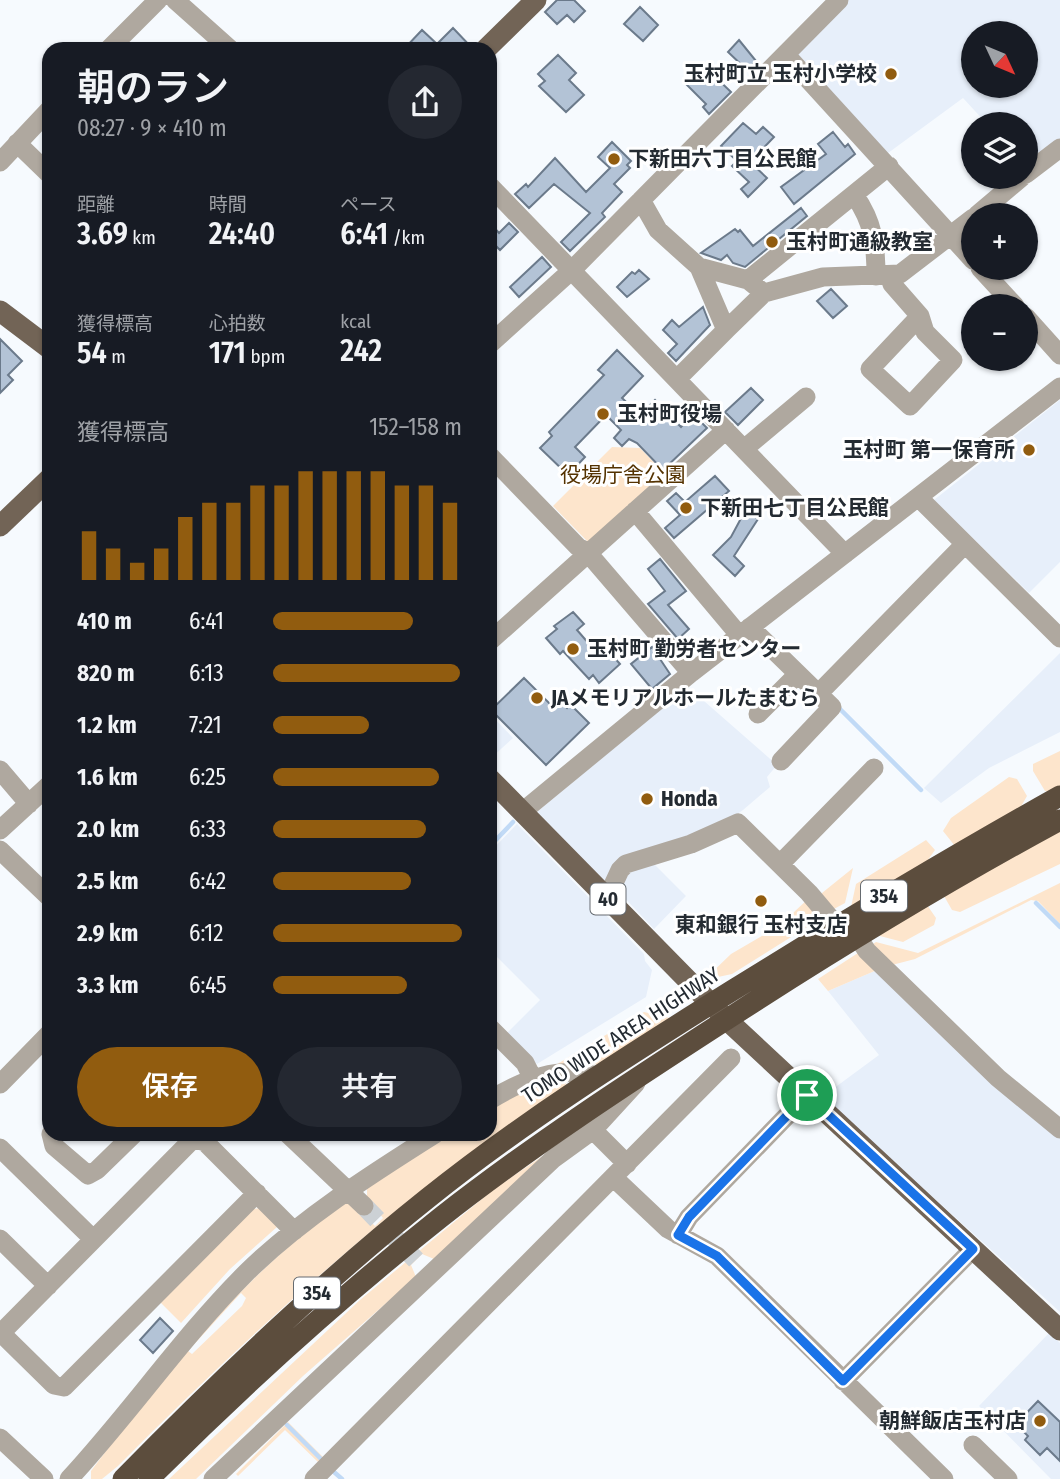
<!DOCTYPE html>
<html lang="ja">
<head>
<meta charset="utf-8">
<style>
	:root { --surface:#171b24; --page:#242831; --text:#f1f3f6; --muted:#9ea1a6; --accent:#915c0f }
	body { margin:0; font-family:"Fira Sans Condensed","Noto Sans JP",sans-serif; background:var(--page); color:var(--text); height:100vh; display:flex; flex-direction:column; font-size:26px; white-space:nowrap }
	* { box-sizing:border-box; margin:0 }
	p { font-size:23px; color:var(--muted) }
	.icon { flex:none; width:38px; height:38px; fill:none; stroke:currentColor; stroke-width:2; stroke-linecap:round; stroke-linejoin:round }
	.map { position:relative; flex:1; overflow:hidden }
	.drawer { position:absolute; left:42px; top:42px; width:455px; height:1099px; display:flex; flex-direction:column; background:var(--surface); border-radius:21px; box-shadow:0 2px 5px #0004 }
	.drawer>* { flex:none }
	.needle { width:46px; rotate:134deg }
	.tools { position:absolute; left:961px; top:21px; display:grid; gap:14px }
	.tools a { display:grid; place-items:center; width:77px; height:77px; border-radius:50%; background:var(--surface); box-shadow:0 2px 5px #0004; font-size:35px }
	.pin { position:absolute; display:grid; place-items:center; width:60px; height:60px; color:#fff; margin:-30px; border:4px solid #fff; border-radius:50%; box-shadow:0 2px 7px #0007 }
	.round { display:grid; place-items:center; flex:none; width:74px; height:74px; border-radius:37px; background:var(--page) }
	.overview { display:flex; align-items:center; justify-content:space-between; height:119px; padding:0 35px }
	h1 { font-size:38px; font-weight:600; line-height:52px }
	.metrics { display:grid; grid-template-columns:repeat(3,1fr); gap:10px; height:119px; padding:7px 35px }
	.metrics div { display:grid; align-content:center }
	.metrics b { font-size:30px; font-weight:600 }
	.metrics small { font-size:19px; font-weight:400 }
	.metrics p { font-size:19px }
	.chart { height:196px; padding:14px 35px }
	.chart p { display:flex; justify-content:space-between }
	.chart svg { width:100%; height:126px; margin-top:7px; stroke:var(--accent); stroke-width:6 }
	.action { display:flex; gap:14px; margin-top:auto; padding:14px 35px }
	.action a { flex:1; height:80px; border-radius:42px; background:var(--accent); color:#fff; font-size:28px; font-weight:600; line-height:80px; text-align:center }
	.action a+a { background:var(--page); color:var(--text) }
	ul { padding:0 35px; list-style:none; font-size:23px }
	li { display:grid; grid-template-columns:112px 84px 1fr; align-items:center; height:52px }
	li i { height:18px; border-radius:9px; background:var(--accent) }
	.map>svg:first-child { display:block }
	.built { fill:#e7effa; fill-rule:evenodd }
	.green { fill:#fde5cc; fill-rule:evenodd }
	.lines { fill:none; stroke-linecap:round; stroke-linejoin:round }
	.stream { stroke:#c1daf6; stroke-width:4.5 }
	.building { fill:#b3c3d6; stroke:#6b7a8b; stroke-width:2 }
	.minor-tunnel { stroke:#ccd1d5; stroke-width:19; stroke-dasharray:19 10; stroke-linecap:butt }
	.minor { stroke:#afa89f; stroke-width:19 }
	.major { stroke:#726456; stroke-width:21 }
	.highway { stroke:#5c4d3d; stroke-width:21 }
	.route-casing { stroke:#fff; stroke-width:14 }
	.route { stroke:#1a73e8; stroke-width:9 }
	.poi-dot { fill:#915c0f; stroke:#fff; stroke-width:2.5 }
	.labels { text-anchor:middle; stroke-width:6; stroke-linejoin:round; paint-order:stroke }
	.shield { fill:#fff; stroke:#666b70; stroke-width:2 }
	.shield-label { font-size:19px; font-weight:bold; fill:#242b32 }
	.poi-label { font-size:21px; font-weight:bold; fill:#242b32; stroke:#fff; text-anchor:start }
	.park-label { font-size:21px; fill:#543200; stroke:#fff }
	.street-label { font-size:21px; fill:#242b32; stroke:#fff }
</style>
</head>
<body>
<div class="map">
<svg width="1060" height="1479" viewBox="0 0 1060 1479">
	<rect width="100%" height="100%" fill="#f6fafe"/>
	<path class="built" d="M849,0H1060V143L1026,166V124H987L963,98L884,156L798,63V49ZM973,33H1026V86H973Z
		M1060,400V562L1029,593L934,500Z
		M1060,653V732L989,768L941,803L924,788Z
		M688,687L777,765L767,777L770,787L743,810L712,831L606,882L537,812Z
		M490,714L513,738L490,759Z
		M517,824L644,954L645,961L652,970L646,997L537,1064L506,1034L540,1000L490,950V852Z
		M651,861L686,896L654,929L618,891L622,875Z
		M877,970L1060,1138V1312L822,1097L879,1055L828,991Z
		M1049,1333L1060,1343V1479H1051L979,1406Z"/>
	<path class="green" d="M612,447L640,448L666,475L592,541H587L553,506Z
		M1060,751V787L1050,792L1045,791L1033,771V764Z
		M1009,777L1017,779L1027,796L1019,810L955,846L943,831L951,818Z
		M1060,829V864L960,912L952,910L944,896Z
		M926,840L935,850L925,864L851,907L856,884Z
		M853,868L845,903L832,910L820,897L822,893Z
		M1060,883V924L1038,901L1031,900L915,959L892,965L870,946L876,942L918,953Z
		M808,899L823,917L732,974L704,980L731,954L779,926Z
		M927,905L936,918L934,925L903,942L876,935Z
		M861,951L877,970L828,991L818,979Z
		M644,1012L670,1018L598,1064L549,1069Z
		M569,1079L564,1087C512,1125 459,1161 407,1202C305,1284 210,1373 118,1466L102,1479H91V1471L115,1439L116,1433C187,1348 249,1273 339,1206L350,1201L375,1226L383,1218L370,1203L367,1204V1186L446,1134H490V1107C517,1091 537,1082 569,1079ZM241,1293L246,1298L242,1306L192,1354L188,1351Z
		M547,1153L434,1259L422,1254L411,1265L416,1277L303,1376L196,1479H169L360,1300L494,1189Z
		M264,1208L277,1221V1227L230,1269L181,1323L159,1301L250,1209Z
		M288,1422L326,1460L321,1465L285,1430L238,1476L236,1474Z"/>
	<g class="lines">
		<path class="stream" d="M840,709L921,790
			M490,846L513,822
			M1036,903L1060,927
			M287,1425L322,1460
			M334,1472L342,1479"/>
	</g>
	<path class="building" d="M557,0H574L585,11L574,22L567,15L557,24L545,12Z
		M640,7L658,25L643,41L624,24Z
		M453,28L473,49H404L422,30L437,44Z
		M739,40L756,61L747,70L728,52Z
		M558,55L576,73L569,80L584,95L566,112L539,86L545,81L538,74Z
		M704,66L731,92L709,114L703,107L706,104L686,84Z
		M743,123L756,134L763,127L774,137L750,162L767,178L748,197L741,189L749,182L732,166L737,161L721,146Z
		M833,132L845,147L848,144L855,154L794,204L781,187L826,154L818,144Z
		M612,142L631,161L627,165L630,168L614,184L622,192L602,213L605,217L570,251L561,242L590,213L554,184L529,208L515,194L526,184L528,187L555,158L586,192L610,168L598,157Z
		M801,208L807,216L745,267L733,263L727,255L721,260L701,253L735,229L738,232L740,230L753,246Z
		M490,223L499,233L509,223L518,232L500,250L490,240Z
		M542,257L551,267L519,297L510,287Z
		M639,270L649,279L627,297L617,287L632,272L635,274Z
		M831,289L847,306L833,318L817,301Z
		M703,307L710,325L676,361L668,353L677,344L663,330L672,320L679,327Z
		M0,339L22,361L8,375L13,380L0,393Z
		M617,350L643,376L622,398L640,415L655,400L681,427L693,414L707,428L663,470L637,443L629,439L622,446L614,438L621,430L606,415L575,447L585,457L568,475L540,448L552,436L549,432L604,375L598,370Z
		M751,388L763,400L738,425L725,412Z
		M715,476L729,491L674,538L665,528L680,515L667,501L676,493L685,502Z
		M745,511L758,519L734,556L744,566L735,576L713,555L731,537Z
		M660,559L686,591L668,605L689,629L678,639L648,604L665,591L648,569Z
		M573,612L584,624L577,630L597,653L604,646L620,664L599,683L593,675L589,679L563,651L560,654L546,638L557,629L554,626Z
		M652,647L670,674L652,689L631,664Z
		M524,678L553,707L560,701L567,708L570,704L589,723L546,765L491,710Z
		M160,1318L173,1331L153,1353L140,1340Z
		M1038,1401L1060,1422V1461L1047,1448L1040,1455L1025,1440L1028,1436L1016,1424Z"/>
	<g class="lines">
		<path class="minor-tunnel" d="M364,1206L416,1260"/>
		<path class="minor" d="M175,0L230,49
			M109,49L158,0
			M786,55L973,260
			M17,143L49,174
			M0,162L49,110
			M1026,174L1060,148
			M490,186L845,554
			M855,196C873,222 876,244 876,276
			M641,200L658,230L699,267L726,330L677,379
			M977,215L1022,177
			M699,267L748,280
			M980,268L1015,306
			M889,275L892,284L920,316L925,332L953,360L910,406L870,369L920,316
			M764,293L748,280L889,166
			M1026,317L1060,355
			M726,330L764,293L823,277L900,274L973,218
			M490,344L572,270L839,0
			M744,449L806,397
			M490,456L578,547L588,553L691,673
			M919,498L1060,638
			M635,511L740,636
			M750,627L832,707L781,761
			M490,641L726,430
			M819,693L965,544
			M758,714L798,674
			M0,770L29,804
			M522,812L691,673L1060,387
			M0,830L49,785
			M0,850L49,897
			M780,864L874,768
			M607,898L620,870L626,864L691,844L738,823L809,893L836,925
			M857,936L867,951L998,1078L1060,1129
			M490,1028L525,1063L532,1077
			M0,1084L49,1034
			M490,1100C524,1079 558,1066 598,1076
			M593,1130L627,1164
			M51,1134L54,1146L88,1175L97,1170L134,1134
			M288,1134L364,1206
			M0,1148L93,1239
			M613,1177L668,1229L717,1256L944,1479
			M678,1235L689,1217L807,1095
			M0,1239L48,1286
			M0,1332L54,1385L64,1387L257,1193
			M1,1333L194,1138L205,1142L294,1231
			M843,1381L973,1249
			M0,1438L44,1479
			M973,1445L1008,1479
			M69,1479C131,1412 182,1337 246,1273C301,1219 370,1175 435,1134
			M213,1479L553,1159L593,1130L636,1083
			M314,1479L731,1058"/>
		<path class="major" d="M486,49L536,0
			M0,311L49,348
			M0,526L49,479
			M490,779L727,1020L1060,1330"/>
		<path class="highway" d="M123,1479C220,1380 320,1284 428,1198C524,1121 629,1055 733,990C841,923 949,858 1060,796
			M149,1479C241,1387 338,1299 440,1218C533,1145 630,1082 729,1018C837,948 947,881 1060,820"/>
	</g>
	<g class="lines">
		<defs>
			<path id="route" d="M807,1095L973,1249L843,1381L717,1256L678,1235L689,1217Z"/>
		</defs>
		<use href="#route" class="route-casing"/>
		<use href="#route" class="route"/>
	</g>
	<g class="poi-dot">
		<circle cx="891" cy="74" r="7"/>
		<circle cx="614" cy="159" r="7"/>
		<circle cx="772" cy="242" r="7"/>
		<circle cx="603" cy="414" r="7"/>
		<circle cx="1029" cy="450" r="7"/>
		<circle cx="686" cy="508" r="7"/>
		<circle cx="573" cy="649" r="7"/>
		<circle cx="537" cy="698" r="7"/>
		<circle cx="647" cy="799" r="7"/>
		<circle cx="761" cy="901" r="7"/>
		<circle cx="1040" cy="1421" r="7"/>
	</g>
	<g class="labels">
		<g class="shield">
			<rect x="861" y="880.5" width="46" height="31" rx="5"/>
			<rect x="590.5" y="883.5" width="35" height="31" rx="5"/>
			<rect x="294" y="1277.5" width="46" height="31" rx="5"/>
		</g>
		<g class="shield-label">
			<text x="884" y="903">354</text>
			<text x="608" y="906">40</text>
			<text x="317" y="1300">354</text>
		</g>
		<g class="poi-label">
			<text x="877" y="81" text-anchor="end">玉村町立 玉村小学校</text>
			<text x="628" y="166">下新田六丁目公民館</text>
			<text x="786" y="249">玉村町通級教室</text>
			<text x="617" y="421">玉村町役場</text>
			<text x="1015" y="457" text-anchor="end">玉村町 第一保育所</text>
			<text x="700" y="515">下新田七丁目公民館</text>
			<text x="587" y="656">玉村町 勤労者センター</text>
			<text x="551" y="705">JAメモリアルホールたまむら</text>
			<text x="661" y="806">Honda</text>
			<text x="761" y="932" text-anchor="middle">東和銀行 玉村支店</text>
			<text x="1026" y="1428" text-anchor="end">朝鮮飯店玉村店</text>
		</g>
		<g class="park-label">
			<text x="623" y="482">役場庁舎公園</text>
		</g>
		<g class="street-label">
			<text transform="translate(621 1035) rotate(-33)" y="7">TOMO WIDE AREA HIGHWAY</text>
		</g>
	</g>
</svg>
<div class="tools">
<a><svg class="needle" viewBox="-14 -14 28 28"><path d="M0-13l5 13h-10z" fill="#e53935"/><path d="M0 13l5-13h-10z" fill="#9ea1a6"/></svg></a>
<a><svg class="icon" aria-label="layers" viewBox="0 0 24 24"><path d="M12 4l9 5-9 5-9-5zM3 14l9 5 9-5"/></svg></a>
<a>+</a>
<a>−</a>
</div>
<div class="pin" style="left:807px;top:1095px;background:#1e9e55"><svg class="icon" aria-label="arrive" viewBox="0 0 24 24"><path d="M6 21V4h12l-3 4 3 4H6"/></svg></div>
<section class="drawer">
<div class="overview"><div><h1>朝のラン</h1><p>08:27 · 9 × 410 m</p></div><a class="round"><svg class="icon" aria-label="share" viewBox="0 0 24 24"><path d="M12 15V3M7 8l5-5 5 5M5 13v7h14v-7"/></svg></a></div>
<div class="metrics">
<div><p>距離</p><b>3.69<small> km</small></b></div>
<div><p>時間</p><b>24:40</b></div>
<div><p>ペース</p><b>6:41<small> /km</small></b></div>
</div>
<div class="metrics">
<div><p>獲得標高</p><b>54<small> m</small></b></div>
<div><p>心拍数</p><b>171<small> bpm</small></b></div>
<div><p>kcal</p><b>242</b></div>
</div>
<div class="chart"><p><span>獲得標高</span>152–158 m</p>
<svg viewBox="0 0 160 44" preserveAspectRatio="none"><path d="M5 44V27M15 44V33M25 44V38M35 44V33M45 44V22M55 44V17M65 44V17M75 44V11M85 44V11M95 44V6M105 44V6M115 44V6M125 44V6M135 44V11M145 44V11M155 44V17"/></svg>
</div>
<ul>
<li><b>410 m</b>6:41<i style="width:74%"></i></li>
<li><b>820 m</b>6:13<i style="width:99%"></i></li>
<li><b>1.2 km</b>7:21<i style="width:51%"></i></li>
<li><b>1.6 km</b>6:25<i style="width:88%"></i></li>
<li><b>2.0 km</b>6:33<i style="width:81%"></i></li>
<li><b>2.5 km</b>6:42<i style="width:73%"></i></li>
<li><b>2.9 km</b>6:12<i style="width:100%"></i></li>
<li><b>3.3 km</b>6:45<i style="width:71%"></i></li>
</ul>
<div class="action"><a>保存</a><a>共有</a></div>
</section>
</div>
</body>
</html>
